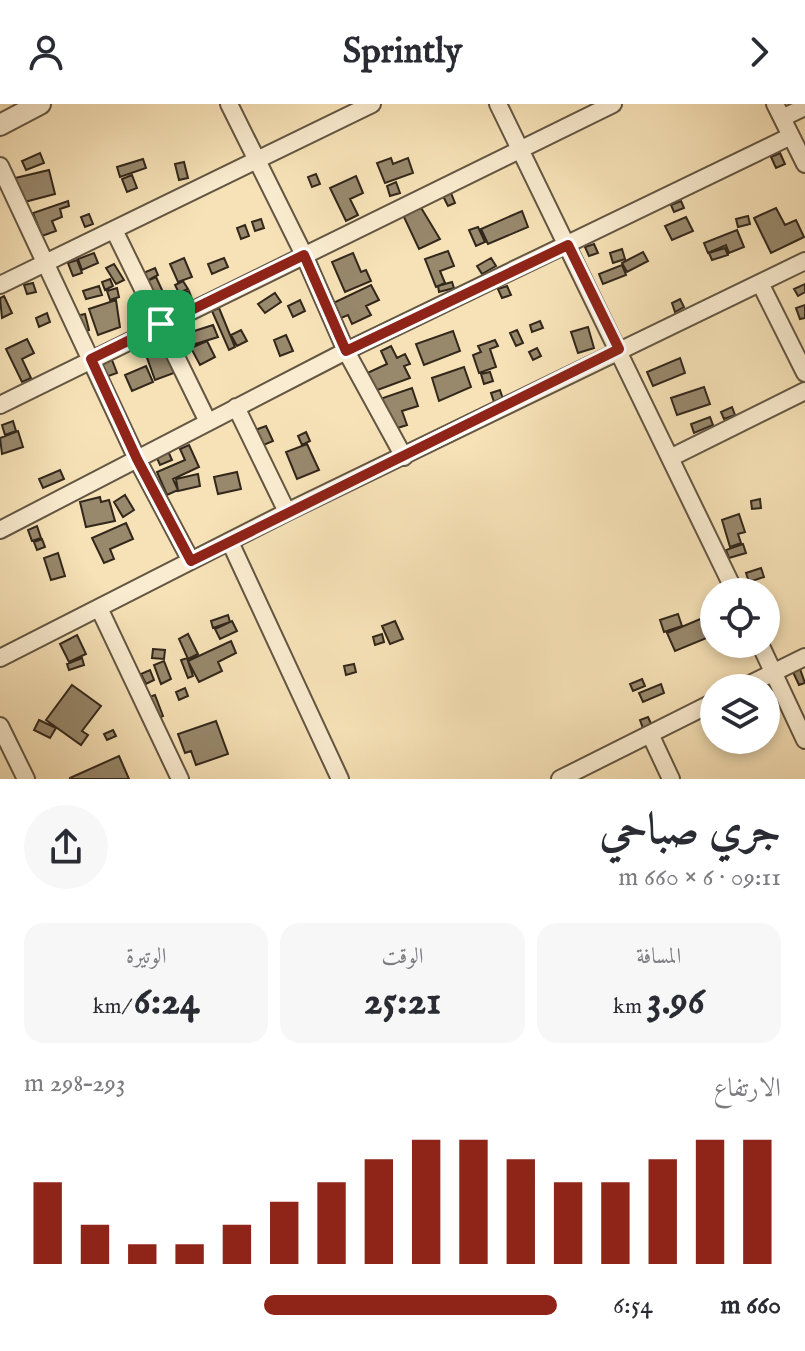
<!DOCTYPE html>
<html lang="ar">
<head>
<meta charset="utf-8">
<style>
	:root { --surface:#fff; --page:#f7f7f7; --text:#2b2b33; --muted:#7c7c81; --accent:#8f2418 }
	body { margin:0; font-family:"IM FELL English",Amiri,serif; background:var(--page); color:var(--text); direction:rtl; height:100vh; display:flex; flex-direction:column; font-size:30px; white-space:nowrap }
	* { box-sizing:border-box; margin:0 }
	p { font-size:26px; color:var(--muted) }
	.icon { flex:none; width:44px; height:44px; fill:none; stroke:currentColor; stroke-width:2; stroke-linecap:round; stroke-linejoin:round }
	.map { position:relative; height:675px; overflow:hidden; direction:ltr }
	.drawer { display:flex; flex-direction:column; background:var(--surface); flex:1 }
	.drawer>* { flex:none }
	.controls { position:absolute; left:700px; top:474px; display:grid; gap:16px }
	.controls a { display:grid; place-items:center; width:80px; height:80px; border-radius:50%; background:var(--surface); box-shadow:0 4px 12px #0003; font-size:40px }
	.pin { position:absolute; display:grid; place-items:center; width:68px; height:68px; color:#fff; margin:-34px; border-radius:16px; box-shadow:0 4px 12px #0006 }
	.round { display:grid; place-items:center; flex:none; width:84px; height:84px; border-radius:42px; background:var(--page) }
	.headline { display:flex; align-items:center; justify-content:space-between; height:136px; padding:0 24px }
	h1 { font-size:44px; font-weight:700; line-height:60px }
	.metrics { display:grid; grid-template-columns:repeat(3,1fr); gap:12px; height:136px; padding:8px 24px }
	.metrics div { display:grid; align-content:center; border-radius:20px; background:var(--page); text-align:center }
	.metrics b { font-size:40px; font-weight:700 }
	.metrics small { font-size:22px; font-weight:400 }
	.metrics p { font-size:22px }
	.chart { height:224px; padding:16px 24px }
	.chart p { display:flex; justify-content:space-between }
	.chart svg { width:100%; height:144px; margin-top:8px; stroke:var(--accent); stroke-width:6 }
	ul { padding:0 24px; list-style:none; font-size:26px }
	li { display:grid; grid-template-columns:128px 96px 1fr; align-items:center; height:60px }
	li i { height:20px; border-radius:10px; background:var(--accent) }
	header { display:flex; justify-content:space-between; align-items:center; height:104px; padding:0 24px; background:var(--surface); font-size:36px; font-weight:700 }
	.map>svg:first-child { display:block }
	.building { fill:#98886c; stroke:#32271b; stroke-width:2 }
	.lines { fill:none; stroke-linecap:round; stroke-linejoin:round }
	.minor-casing { stroke:#635642; stroke-width:20 }
	.tertiary-casing { stroke:#635642; stroke-width:24 }
	.minor { stroke:#faecd0; stroke-width:16 }
	.tertiary { stroke:#faecd0; stroke-width:20 }
	.route-casing { stroke:#fff; stroke-width:16 }
	.route { stroke:#8f2418; stroke-width:10 }
</style>
</head>
<body>
<header><svg class="icon" aria-label="forward" viewBox="0 0 24 24"><path d="M9 5l7 7-7 7"/></svg>Sprintly<svg class="icon" aria-label="person" viewBox="0 0 24 24"><circle cx="12" cy="8" r="4"/><path d="M4 21q1-7 8-7t8 7"/></svg></header>
<div class="map">
<svg width="805" height="675" viewBox="0 0 805 675">
	<rect width="100%" height="100%" fill="#f7e2b7"/>
	<filter id="stains"><feTurbulence type="fractalNoise" baseFrequency=".0025" numOctaves="4"/><feColorMatrix values="0 0 0 0 .2 0 0 0 0 .09 0 0 0 0 .02 0 0 0 .5 -.17"/></filter>
	<radialGradient id="worn" r=".72"><stop offset=".6" stop-color="#630" stop-opacity="0"/><stop offset="1" stop-color="#630" stop-opacity=".3"/></radialGradient>
	<path class="building" d="M40,49L44,59L26,66L22,57Z
		M780,49L785,60L776,64L771,53Z
		M391,54L393,60L408,54L413,69L385,79L377,59Z
		M143,55L146,64L120,73L117,63Z
		M184,58L188,74L179,76L175,60Z
		M49,66L55,90L17,100L11,75Z
		M316,70L320,80L312,83L308,73Z
		M132,71L137,84L127,88L122,75Z
		M356,72L363,89L350,95L358,111L346,117L330,84Z
		M396,78L400,89L390,92L387,82Z
		M451,89L455,99L448,102L443,92Z
		M68,97L69,102L60,105L62,113L52,117L56,127L42,132L33,109Z
		M681,97L684,104L674,108L671,101Z
		M420,102L440,135L419,145L403,111Z
		M776,104L785,121L796,116L804,133L771,149L754,114Z
		M522,107L528,123L488,140L481,125Z
		M89,110L93,120L85,123L81,113Z
		M748,112L750,120L738,123L736,115Z
		M686,113L693,127L672,136L665,122Z
		M261,115L264,124L255,127L252,118Z
		M245,121L249,132L241,135L237,124Z
		M478,123L485,138L476,142L469,126Z
		M737,126L744,143L729,149L726,141L708,149L704,139Z
		M594,140L598,149L589,152L585,143Z
		M725,144L728,151L712,156L709,149Z
		M622,145L625,155L613,159L610,149Z
		M448,147L454,162L440,167L445,179L436,183L425,155Z
		M643,148L648,157L627,168L622,159Z
		M94,149L98,159L82,166L78,155Z
		M353,149L361,168L366,166L371,177L345,188L332,158Z
		M184,154L192,173L178,178L170,160Z
		M224,154L228,163L212,170L208,160Z
		M491,154L496,162L482,170L477,162Z
		M77,156L82,169L73,172L68,159Z
		M114,160L124,176L116,180L106,164Z
		M622,161L626,171L603,180L599,170Z
		M155,164L158,171L145,178L141,170Z
		M156,173L168,199L159,203L147,177Z
		M110,175L113,182L105,186L102,178Z
		M183,177L188,185L179,189L175,181Z
		M452,178L454,184L439,188L438,182Z
		M33,179L36,188L27,190L24,181Z
		M805,180V188L798,192L794,185Z
		M371,181L379,196L366,202L371,211L352,220L348,211L334,217L327,202Z
		M99,182L102,191L86,195L83,187Z
		M507,182L511,191L502,194L498,185Z
		M117,184L119,193L110,196L107,187Z
		M189,187L192,195L184,198L181,190Z
		M275,189L281,198L265,209L258,200Z
		M4,192L12,209L2,214L0,194Z
		M680,195L684,203L675,208L672,199Z
		M116,196L120,223L98,231L89,205Z
		M300,196L305,207L293,213L288,202Z
		M805,201V214L800,215L796,204Z
		M219,204L235,243L229,246L212,207Z
		M47,209L50,218L39,223L36,214Z
		M85,210L89,226L80,228L76,212Z
		M540,217L543,224L532,228L530,221Z
		M213,221L218,233L189,242L185,230Z
		M588,223L594,244L578,249L571,228Z
		M241,226L247,237L237,242L231,231Z
		M517,226L523,239L516,242L510,229Z
		M453,227L460,247L424,261L416,240Z
		M170,231L182,266L155,276L146,251L160,246L156,235Z
		M286,231L293,247L280,252L274,236Z
		M27,235L34,249L22,255L31,274L22,278L6,245Z
		M495,236L498,242L490,245L496,263L479,269L473,251L481,248L478,242Z
		M207,237L215,253L200,261L191,244Z
		M391,242L397,254L405,250L410,260L404,262L410,274L372,288L363,271L387,260L381,247Z
		M537,244L541,252L533,256L529,248Z
		M680,254L685,269L653,282L647,268Z
		M112,256L117,269L100,275L95,263Z
		M146,262L153,278L132,287L125,271Z
		M464,263L471,283L439,297L432,274Z
		M490,268L493,277L484,280L481,270Z
		M704,283L710,300L677,311L671,294Z
		M412,284L418,302L402,307L407,321L388,327L377,296Z
		M500,286L503,295L494,298L491,289Z
		M732,303L735,311L724,315L721,308Z
		M710,313L713,321L694,329L691,320Z
		M13,317L16,327L5,331L2,321Z
		M266,322L273,337L254,345L247,329Z
		M18,327L23,343L2,350L0,334Z
		M306,328L310,337L302,341L298,332Z
		M307,340L319,366L297,375L286,348Z
		M189,341L199,363L173,375L178,386L167,391L157,368L185,356L180,345Z
		M168,347L172,356L160,361L156,352Z
		M60,366L64,375L43,384L39,375Z
		M237,368L241,385L218,390L214,373Z
		M198,370L200,382L178,387L176,375Z
		M125,391L134,406L123,413L114,398Z
		M100,393L101,398L109,396L115,417L86,423L80,398Z
		M760,395L761,404L752,405L751,397Z
		M739,410L745,428L738,430L741,439L730,443L722,416Z
		M126,419L133,435L110,445L114,455L104,459L92,434Z
		M37,422L41,434L32,437L28,426Z
		M42,435L45,443L37,446L34,438Z
		M743,440L746,449L729,454L726,446Z
		M58,449L65,472L51,476L44,454Z
		M761,464L764,473L749,478L746,469Z
		M678,510L682,522L664,528L660,516Z
		M228,511L230,518L213,524L211,517Z
		M710,511L714,531L675,547L667,529Z
		M232,517L237,527L220,535L215,525Z
		M395,517L403,535L390,540L382,522Z
		M188,530L198,550L188,555L179,535Z
		M382,530L384,538L375,541L373,533Z
		M77,531L86,550L69,558L60,540Z
		M231,537L236,549L218,558L222,567L199,578L188,557Z
		M153,545L165,546L164,555L152,554Z
		M82,554L84,561L69,566L67,560Z
		M187,554L193,572L188,574L181,556Z
		M164,557L171,575L161,580L154,561Z
		M354,560L356,568L346,571L344,562Z
		M800,565L805,579L799,581L793,568Z
		M150,566L154,576L146,580L141,570Z
		M642,575L645,582L633,587L630,580Z
		M661,580L664,589L643,598L639,589Z
		M72,581L101,602L82,627L88,631L81,641L46,616Z
		M185,584L188,592L179,596L176,588Z
		M155,591L163,612L155,616L146,594Z
		M648,613L653,624L644,627L640,616Z
		M39,616L56,624L50,634L34,626Z
		M216,617L228,650L196,661L191,647L185,649L178,630Z
		M113,626L116,632L107,636L104,630Z
		M119,652L129,675H70V674Z"/>
	<g class="lines">
		<defs>
			<path id="minor" d="M229,0L304,151L346,247L404,353
				M498,0L735,488
				M775,0L805,60
				M782,14L805,3
				M0,62L137,355L191,457
				M114,126L208,318
				M760,179L805,269
				M0,181L372,0
				M0,301L613,0
				M236,303L287,408
				M670,354L805,287
				M0,426L346,247L791,32
				M230,438L340,675
				M99,504L180,675
				M760,540L805,636
				M0,554L287,408L805,157
				M742,584L805,553
				M0,622L26,675
				M650,630L671,675
				M560,675L714,598"/>
			<path id="tertiary" d="M0,21L40,0"/>
		</defs>
		<use href="#minor" class="minor-casing"/>
		<use href="#tertiary" class="tertiary-casing"/>
		<use href="#minor" class="minor"/>
		<use href="#tertiary" class="tertiary"/>
	</g>
	<g class="lines">
		<defs>
			<path id="route" d="M568,141L619,245L191,457L137,355L91,255L304,151L346,247Z"/>
		</defs>
		<use href="#route" class="route-casing"/>
		<use href="#route" class="route"/>
	</g>
	<rect width="100%" height="100%" filter="url(#stains)"/>
	<rect width="100%" height="100%" fill="url(#worn)"/>
</svg>
<div class="controls">
<a><svg class="icon" aria-label="locate" viewBox="0 0 24 24"><circle cx="12" cy="12" r="6"/><path d="M12 2v4M12 18v4M2 12h4M18 12h4"/></svg></a>
<a><svg class="icon" aria-label="layers" viewBox="0 0 24 24"><path d="M12 4l9 5-9 5-9-5zM3 14l9 5 9-5"/></svg></a>
</div>
<div class="pin" style="left:161px;top:220px;background:#1e9e55"><svg class="icon" aria-label="arrive" viewBox="0 0 24 24"><path d="M6 21V4h12l-3 4 3 4H6"/></svg></div>
</div>
<section class="drawer">
<div class="headline"><div><h1>جري صباحي</h1><p>09:11 · 6 × 660 m</p></div><a class="round"><svg class="icon" aria-label="share" viewBox="0 0 24 24"><path d="M12 15V3M7 8l5-5 5 5M5 13v7h14v-7"/></svg></a></div>
<div class="metrics">
<div><p>المسافة</p><b>3.96<small> km</small></b></div>
<div><p>الوقت</p><b>25:21</b></div>
<div><p>الوتيرة</p><b>6:24<small> /km</small></b></div>
</div>
<div class="chart"><p><span>الارتفاع</span>293–298 m</p>
<svg viewBox="0 0 160 44" preserveAspectRatio="none"><path d="M5 44V19M15 44V32M25 44V38M35 44V38M45 44V32M55 44V25M65 44V19M75 44V12M85 44V6M95 44V6M105 44V12M115 44V19M125 44V19M135 44V12M145 44V6M155 44V6"/></svg>
</div>
<ul>
<li><b>660 m</b>6:54<i style="width:55%"></i></li>
</ul>
</section>
</body>
</html>
